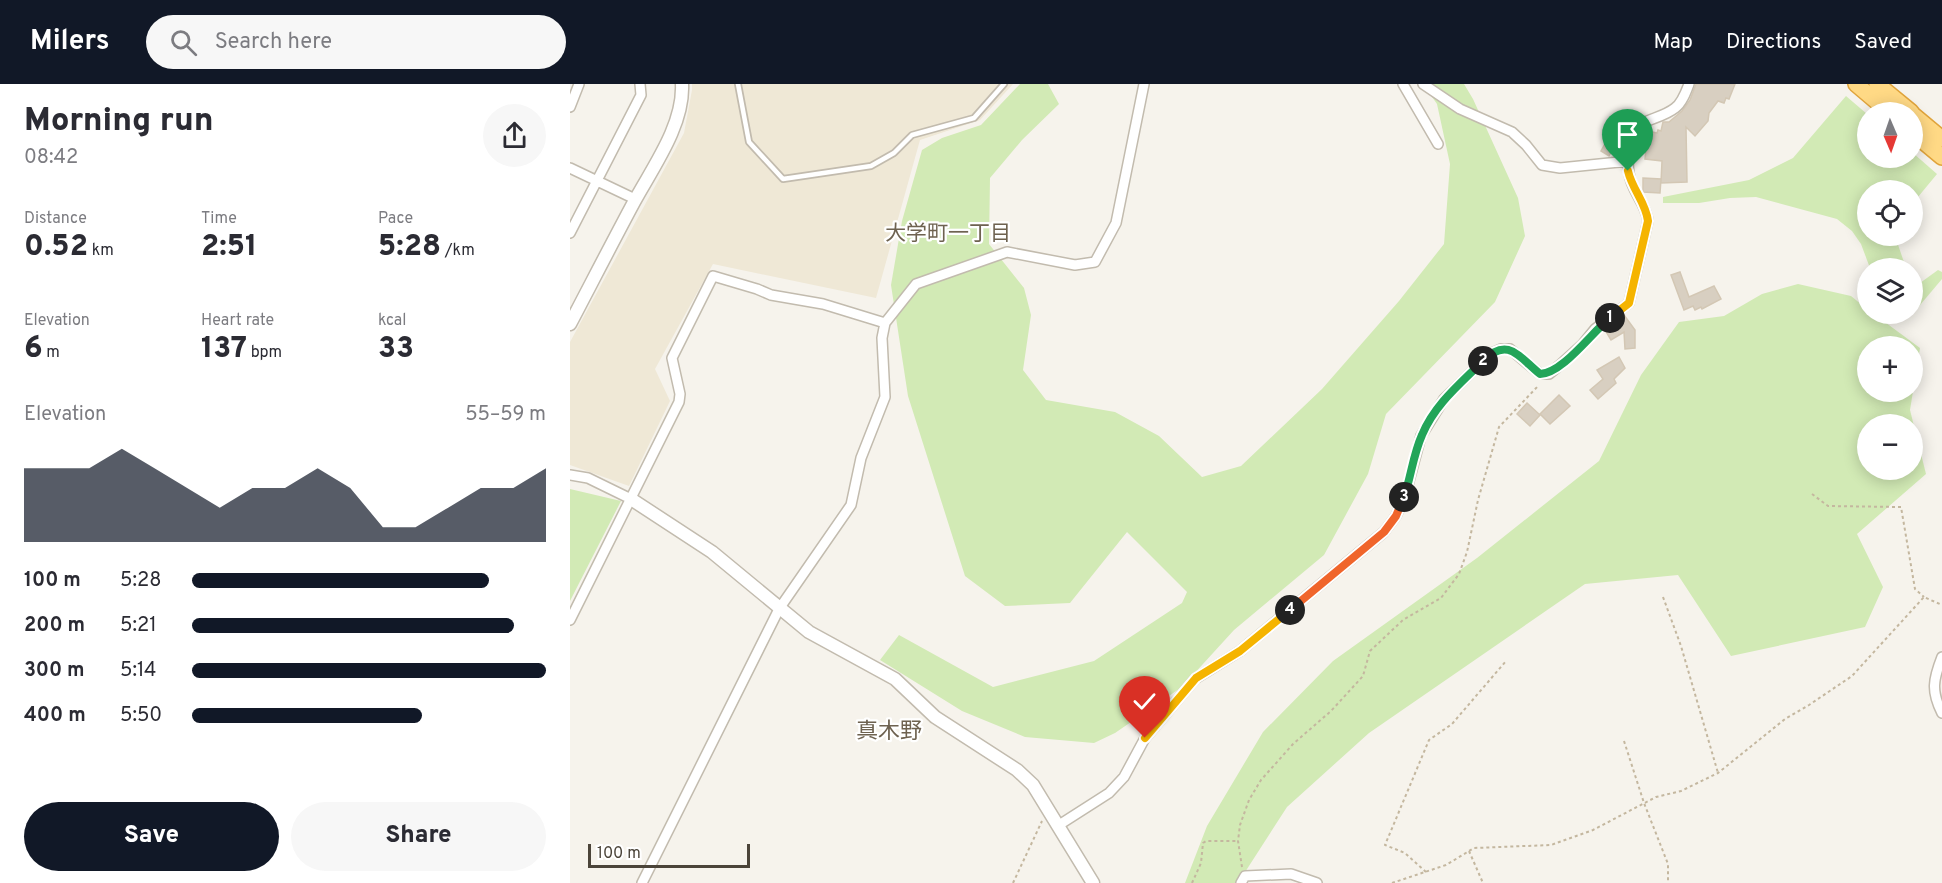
<!DOCTYPE html>
<html lang="en">
<head>
<meta charset="utf-8">
<style>
	:root { --surface:#fff; --page:#f7f7f7; --text:#2b2b33; --muted:#7c7c81; --accent:#111827 }
	body { margin:0; font-family:Overpass,"Noto Sans JP",sans-serif; background:var(--page); color:var(--text); height:100vh; display:flex; flex-direction:column; font-size:22px; white-space:nowrap }
	* { box-sizing:border-box; margin:0 }
	p { font-size:20px; color:var(--muted) }
	.icon { flex:none; width:33px; height:33px; fill:none; stroke:currentColor; stroke-width:2; stroke-linecap:round; stroke-linejoin:round }
	.map { position:relative; flex:1; overflow:hidden }
	.panel { display:flex; flex-direction:column; background:var(--surface); width:570px }
	.panel>* { flex:none }
	.needle { width:39px; rotate:178deg }
	.fabs { position:absolute; left:1287px; top:18px; display:grid; gap:12px }
	.fabs a { display:grid; place-items:center; width:66px; height:66px; border-radius:50%; background:var(--surface); box-shadow:0 3px 15px #0003; font-size:30px }
	.scale { position:absolute; left:18px; bottom:15px; width:162px; box-sizing:border-box; padding-left:6px; border:3px solid #4b4439; border-top:0; font-size:16px; line-height:21px; white-space:nowrap; color:#4b4439; -webkit-text-stroke:4px #fff; paint-order:stroke }
	.pin { position:absolute; display:grid; place-items:center; width:51px; height:51px; color:#fff; margin:-62px -26px; border-radius:50% 50% 50% 0; rotate:-45deg; box-shadow:0 0 6px #0007 }
	.pin .icon { rotate:45deg }
	.km { position:absolute; width:30px; height:30px; margin:-15px; border-radius:50%; background:#222; color:#fff; font-size:16px; line-height:30px; text-align:center }
	.round { display:grid; place-items:center; flex:none; width:63px; height:63px; border-radius:32px; background:var(--page) }
	.summary { display:flex; align-items:center; justify-content:space-between; height:102px; padding:0 24px }
	h1 { font-size:33px; font-weight:800; line-height:45px }
	.stats { display:grid; grid-template-columns:repeat(3,1fr); gap:9px; height:102px; padding:6px 24px }
	.stats div { display:grid; align-content:center }
	.stats b { font-size:30px; font-weight:800 }
	.stats small { font-size:16px; font-weight:400 }
	.stats p { font-size:16px }
	.chart { height:168px; padding:12px 24px }
	.chart p { display:flex; justify-content:space-between }
	.chart svg { width:100%; height:108px; margin-top:6px; fill:var(--accent); opacity:.7 }
	.action { display:flex; gap:12px; margin-top:auto; padding:12px 24px }
	.action a { flex:1; height:69px; border-radius:36px; background:var(--accent); color:#fff; font-size:24px; font-weight:800; line-height:69px; text-align:center }
	.action a+a { background:var(--page); color:var(--text) }
	ul { padding:0 24px; list-style:none; font-size:20px }
	li { display:grid; grid-template-columns:96px 72px 1fr; align-items:center; height:45px }
	li i { height:15px; border-radius:8px; background:var(--accent) }
	header { display:flex; align-items:center; gap:36px; box-sizing:border-box; height:84px; padding:0 30px; background:var(--accent); color:#fff }
	header strong { font-size:28px }
	nav { display:flex; gap:33px; margin-inline-start:auto; font-size:21px }
	.search { width:420px; height:54px; background:var(--page); display:flex; align-items:center; gap:15px; box-sizing:border-box; padding:0 21px; border-radius:33px; color:var(--muted); font-size:22px }
	main { display:flex; flex:1; min-height:0 }
	.map>svg:first-child { display:block }
	.education { fill:#efe8d6 }
	.green { fill:#d2eab5; fill-rule:evenodd }
	.building { fill:#d8cfc1; stroke:#d3c7b4; stroke-width:1.5 }
	.lines { fill:none; stroke-linecap:round; stroke-linejoin:round }
	.service-casing { stroke:#c2bbae; stroke-width:8 }
	.minor-casing { stroke:#c2bbae; stroke-width:12 }
	.tertiary-casing { stroke:#c2bbae; stroke-width:15 }
	.trunk-casing { stroke:#e0a43c; stroke-width:18 }
	.path { stroke:#c4b79f; stroke-width:2; stroke-dasharray:3 3; stroke-linecap:butt }
	.service { stroke:#fff; stroke-width:4.5 }
	.minor { stroke:#fff; stroke-width:9 }
	.tertiary { stroke:#fff; stroke-width:12 }
	.trunk { stroke:#ffd985; stroke-width:15 }
	.split-1-casing { stroke:#fff; stroke-width:12 }
	.split-2-casing { stroke:#fff; stroke-width:12 }
	.split-3-casing { stroke:#fff; stroke-width:12 }
	.split-4-casing { stroke:#fff; stroke-width:12 }
	.split-5-casing { stroke:#fff; stroke-width:12 }
	.split-1 { stroke:#f5b400; stroke-width:8 }
	.split-2 { stroke:#22a559; stroke-width:8 }
	.split-3 { stroke:#22a559; stroke-width:8 }
	.split-4 { stroke:#f0652b; stroke-width:8 }
	.split-5 { stroke:#f5b400; stroke-width:8 }
	.labels { text-anchor:middle; stroke-width:4.5; stroke-linejoin:round; paint-order:stroke }
	.neighbourhood-label { font-size:21px; fill:#6e6250; stroke:#fff }
	.quarter-label { font-size:22px; fill:#6e6250; stroke:#fff }
</style>
</head>
<body>
<header>
<strong>Milers</strong>
<div class="search"><svg class="icon" aria-label="search" viewBox="0 0 24 24"><circle cx="10" cy="10" r="6"/><path d="M15 15l6 6"/></svg>Search here</div>
<nav><a>Map</a><a>Directions</a><a>Saved</a></nav>
</header>
<main>
<section class="panel">
<div class="summary"><div><h1>Morning run</h1><p>08:42</p></div><a class="round"><svg class="icon" aria-label="share" viewBox="0 0 24 24"><path d="M12 15V3M7 8l5-5 5 5M5 13v7h14v-7"/></svg></a></div>
<div class="stats">
<div><p>Distance</p><b>0.52<small> km</small></b></div>
<div><p>Time</p><b>2:51</b></div>
<div><p>Pace</p><b>5:28<small> /km</small></b></div>
</div>
<div class="stats">
<div><p>Elevation</p><b>6<small> m</small></b></div>
<div><p>Heart rate</p><b>137<small> bpm</small></b></div>
<div><p>kcal</p><b>33</b></div>
</div>
<div class="chart"><p><span>Elevation</span>55–59 m</p>
<svg viewBox="0 0 160 44" preserveAspectRatio="none"><path d="M0 44V14L10 14L20 14L30 6L40 14L50 22L60 30L70 22L80 22L90 14L100 22L110 38L120 38L130 30L140 22L150 22L160 14V44z"/></svg>
</div>
<ul>
<li><b>100 m</b>5:28<i style="width:84%"></i></li>
<li><b>200 m</b>5:21<i style="width:91%"></i></li>
<li><b>300 m</b>5:14<i style="width:100%"></i></li>
<li><b>400 m</b>5:50<i style="width:65%"></i></li>
</ul>
<div class="action"><a>Save</a><a>Share</a></div>
</section>
<div class="map">
<svg width="1372" height="799" viewBox="0 0 1372 799">
	<rect width="100%" height="100%" fill="#f6f3ec"/>
	<path class="education" d="M122,0H443L410,36L350,56L306,214L143,180L85,285L100,317L59,402L0,381V258L114,49L122,6Z"/>
	<path class="green" d="M450,0H478L489,20L452,56L420,94L419,160L454,204L461,231L453,286L476,316L545,328L589,352L632,393L671,382L752,305L829,217L874,160L880,80L867,20L853,0H894L903,15L948,114L955,152L925,218L816,330L798,390L754,471L664,546L612,603L545,649L524,659L455,653L392,627L310,576L329,551L423,603L524,577L612,519L617,508L557,448L500,519L435,522L395,492L338,312L321,201L332,137L352,66L372,54L411,41Z
		M1276,12L1297,30L1298,74H1342L1343,69L1367,90L1343,119L1342,106H1298V152H1325L1336,184H1300L1291,160L1282,147L1267,135L1186,113L1160,114L1129,119H1093V113L1179,96L1223,74Z
		M1368,186L1372,188V195L1345,227L1343,225V194L1350,199Z
		M1228,200L1281,212L1297,225L1298,230H1304L1350,264L1340,326L1356,390L1287,450L1313,503L1295,543L1161,572L1108,491L1015,500L799,649L717,723L668,799H615L637,742L693,648L763,577L907,474L1029,377L1071,291L1109,238L1154,232L1192,210ZM1298,262H1342V308H1298ZM1298,340H1342V386H1298Z
		M0,405L51,417L0,517Z"/>
	<path class="building" d="M1126,0H1165L1159,15L1156,14L1154,19L1148,17L1139,29L1138,37L1125,52L1116,43L1117,98L1091,99L1092,77L1075,75L1076,64L1066,62L1067,58L1074,46L1087,49L1088,46L1091,47L1093,38H1099L1112,27L1120,16Z
		M1046,40L1054,44L1039,72L1031,67Z
		M1073,94L1091,95L1090,109L1073,108Z
		M1110,188L1119,213L1144,202L1151,215L1132,225L1131,223L1125,226L1123,222L1114,226L1101,191Z
		M1054,231L1065,246V264L1055,265L1054,248L1041,256L1035,246Z
		M1049,273L1055,284L1044,295L1046,299L1028,315L1020,306L1033,295L1027,286Z
		M989,311L1000,322L980,340L970,330Z
		M957,319L970,331L960,342L947,330Z"/>
	<g class="lines">
		<defs>
			<path id="service" d="M168,0L179,58L213,95L301,82L324,69L342,51L404,34L434,0"/>
			<path id="minor" d="M833,0L868,60
				M853,0L890,25L942,48L956,61L972,81L990,84L1059,77
				M0,23L9,0
				M0,84L65,115
				M0,149L71,11L70,0
				M315,239L346,200L437,168L505,181L525,178L546,139L574,0
				M0,391L18,394L61,415
				M0,536L109,318L110,310L102,274L143,192L187,205L201,211L253,220L315,239L312,254L315,313L291,374L281,421L209,525L72,799
				M1372,573C1363,596 1361,607 1372,629
				M489,741L539,709L554,693L575,654L625,595L670,567L814,448L826,432L835,412L851,352L874,315L920,270L931,265H940L970,290H979L990,281L1012,261L1025,245L1059,219L1078,137C1076,119 1061,107 1059,89C1057,76 1058,48 1071,40C1082,34 1095,32 1105,24C1112,19 1116,8 1119,0
				M671,799L675,792L721,790L747,799"/>
			<path id="tertiary" d="M0,240C21,200 42,159 64,118C83,83 114,41 112,0
				M61,415L142,468L239,548L325,595L365,633L447,686L463,701L523,799"/>
			<path id="trunk" d="M1286,0L1319,28
				M1307,0L1341,28
				M1342,30L1372,55
				M1342,48L1372,73"/>
		</defs>
		<use href="#service" class="service-casing"/>
		<use href="#minor" class="minor-casing"/>
		<use href="#tertiary" class="tertiary-casing"/>
		<use href="#trunk" class="trunk-casing"/>
		<path class="path" d="M1242,410L1258,422L1331,423L1345,505L1354,513
			M1093,513L1111,562L1148,689
			M1054,657L1074,719L1098,780V799
			M899,767L913,799
			M672,783L668,757L670,741L679,716L691,696L723,660L761,627L793,592L800,567L833,536L871,514L889,490L897,468L908,416L929,343L969,301
			M856,788L835,769L815,761L859,656L882,640L936,577
			M443,799L472,737
			M622,799L631,779L633,759L636,757H668
			M822,799L876,781L904,764L981,761L1023,746L1086,713L1111,707L1148,689L1215,635L1239,621L1282,592L1354,513L1372,521"/>
		<use href="#service" class="service"/>
		<use href="#minor" class="minor"/>
		<use href="#tertiary" class="tertiary"/>
		<use href="#trunk" class="trunk"/>
	</g>
	<g class="lines">
		<defs>
			<path id="split-1" d="M1040,234L1059,219L1078,137C1076,119 1062,105 1058,87"/>
			<path id="split-2" d="M913,277C938,252 949,273 970,290C993,289 1021,249 1040,234"/>
			<path id="split-3" d="M834,413C841,393 843,371 852,351C865,320 890,300 913,277"/>
			<path id="split-4" d="M720,526L814,448L826,432L834,413"/>
			<path id="split-5" d="M575,654L626,594L670,567L720,526"/>
		</defs>
		<use href="#split-1" class="split-1-casing"/>
		<use href="#split-2" class="split-2-casing"/>
		<use href="#split-3" class="split-3-casing"/>
		<use href="#split-4" class="split-4-casing"/>
		<use href="#split-5" class="split-5-casing"/>
		<use href="#split-1" class="split-1"/>
		<use href="#split-2" class="split-2"/>
		<use href="#split-3" class="split-3"/>
		<use href="#split-4" class="split-4"/>
		<use href="#split-5" class="split-5"/>
	</g>
	<g class="labels">
		<g class="neighbourhood-label">
			<text x="378" y="156">大学町一丁目</text>
		</g>
		<g class="quarter-label">
			<text x="319" y="654">真木野</text>
		</g>
	</g>
</svg>
<div class="fabs">
<a><svg class="needle" viewBox="-14 -14 28 28"><path d="M0-13l5 13h-10z" fill="#e53935"/><path d="M0 13l5-13h-10z" fill="#7c7c81"/></svg></a>
<a><svg class="icon" aria-label="locate" viewBox="0 0 24 24"><circle cx="12" cy="12" r="6"/><path d="M12 2v4M12 18v4M2 12h4M18 12h4"/></svg></a>
<a><svg class="icon" aria-label="layers" viewBox="0 0 24 24"><path d="M12 4l9 5-9 5-9-5zM3 14l9 5 9-5"/></svg></a>
<a>+</a>
<a>−</a>
</div>
<div class="scale">100 m</div>
<div class="pin" style="left:1058px;top:87px;background:#1e9e55"><svg class="icon" aria-label="arrive" viewBox="0 0 24 24"><path d="M6 21V4h12l-3 4 3 4H6"/></svg></div>
<div class="pin" style="left:575px;top:654px;background:#d93025"><svg class="icon" aria-label="check" viewBox="0 0 24 24"><path d="M5 12l5 5 9-10"/></svg></div>
<b class="km" style="left:1040px;top:234px">1</b>
<b class="km" style="left:913px;top:277px">2</b>
<b class="km" style="left:834px;top:413px">3</b>
<b class="km" style="left:720px;top:526px">4</b>
</div>
</main>
</body>
</html>
